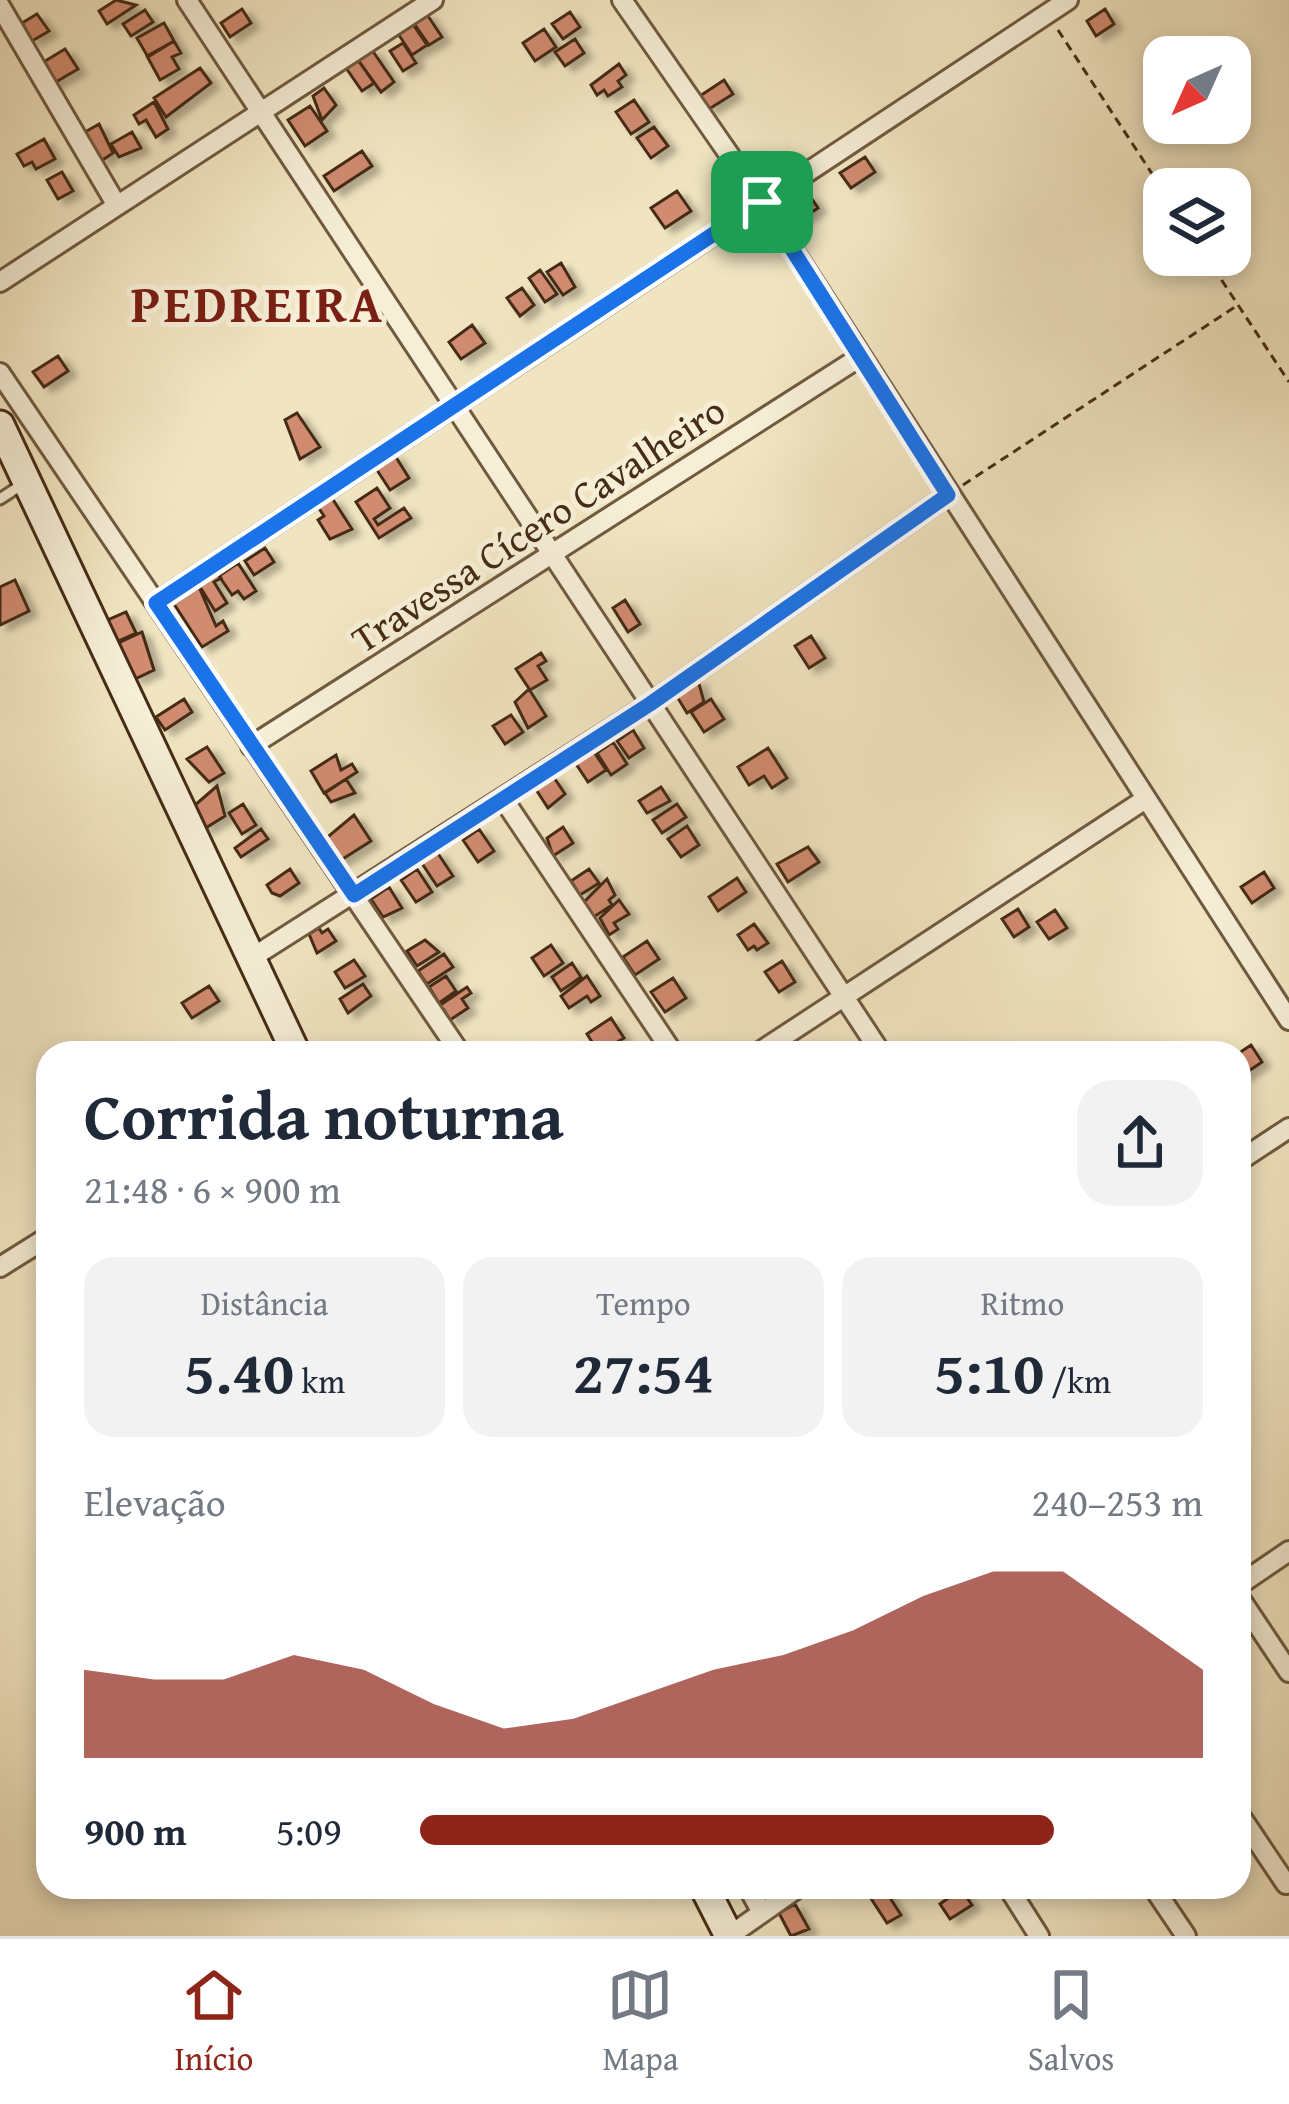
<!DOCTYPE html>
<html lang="pt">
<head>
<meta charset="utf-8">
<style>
	:root { --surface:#fff; --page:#f2f2f3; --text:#1f2937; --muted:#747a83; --line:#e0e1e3; --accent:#8f2418 }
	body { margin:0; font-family:"Gentium Book Plus",serif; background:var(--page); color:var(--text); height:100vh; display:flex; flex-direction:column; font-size:45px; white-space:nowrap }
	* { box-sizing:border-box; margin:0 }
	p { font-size:39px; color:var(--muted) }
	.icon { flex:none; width:66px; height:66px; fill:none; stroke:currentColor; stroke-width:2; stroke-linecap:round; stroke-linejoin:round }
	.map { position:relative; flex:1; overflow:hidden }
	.panel { position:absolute; left:36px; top:1041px; width:1215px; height:858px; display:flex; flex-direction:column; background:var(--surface); border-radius:36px; box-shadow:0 6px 18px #0003 }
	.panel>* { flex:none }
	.needle { width:78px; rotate:225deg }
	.tools { position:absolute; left:1143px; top:36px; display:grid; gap:24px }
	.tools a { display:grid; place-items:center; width:108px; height:108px; border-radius:24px; background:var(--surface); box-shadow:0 6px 18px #0003; font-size:60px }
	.pin { position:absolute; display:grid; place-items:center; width:102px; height:102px; color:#fff; margin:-51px; border-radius:24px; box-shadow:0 6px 18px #0006 }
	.round { display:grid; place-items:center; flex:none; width:126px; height:126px; border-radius:36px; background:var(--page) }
	.overview { display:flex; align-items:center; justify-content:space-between; height:204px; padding:0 48px }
	h1 { font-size:66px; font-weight:700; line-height:90px }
	.metrics { display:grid; grid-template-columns:repeat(3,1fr); gap:18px; height:204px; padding:12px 48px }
	.metrics div { display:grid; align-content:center; border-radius:30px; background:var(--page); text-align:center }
	.metrics b { font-size:60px; font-weight:700 }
	.metrics small { font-size:33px; font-weight:400 }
	.metrics p { font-size:33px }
	.chart { height:336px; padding:24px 48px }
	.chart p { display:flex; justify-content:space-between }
	.chart svg { width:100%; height:216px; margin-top:12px; fill:var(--accent); opacity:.7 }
	ul { padding:0 48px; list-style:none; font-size:39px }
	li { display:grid; grid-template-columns:192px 144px 1fr; align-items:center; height:90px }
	li i { height:30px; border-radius:15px; background:var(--accent) }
	.menu { display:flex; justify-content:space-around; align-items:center; height:168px; border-top:3px solid var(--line); background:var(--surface); font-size:33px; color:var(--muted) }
	.menu a { display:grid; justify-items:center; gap:6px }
	.menu .selected { color:var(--accent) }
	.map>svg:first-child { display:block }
	.building { fill:#d08b70; stroke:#452c14; stroke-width:3; filter:url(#shadow) }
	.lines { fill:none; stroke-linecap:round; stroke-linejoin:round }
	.lane-casing { stroke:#705a3f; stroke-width:15 }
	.street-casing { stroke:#705a3f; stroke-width:24 }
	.secondary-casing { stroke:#452c14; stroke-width:33 }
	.path { stroke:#452c14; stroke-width:3; stroke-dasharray:9 6; stroke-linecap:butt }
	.lane { stroke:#f6eed7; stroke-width:9 }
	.street { stroke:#f6eed7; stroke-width:18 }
	.secondary { stroke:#f6eed7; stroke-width:27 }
	.route-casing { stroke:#fff; stroke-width:24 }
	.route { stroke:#1a73e8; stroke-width:15 }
	.labels { text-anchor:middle; stroke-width:10; stroke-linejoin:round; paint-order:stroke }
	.street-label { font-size:39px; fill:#452c14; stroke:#f6eed7 }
	.district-label { font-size:51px; font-weight:bold; letter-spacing:3px; fill:#7a1f14; stroke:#f6eed7 }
</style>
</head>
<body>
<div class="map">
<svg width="1289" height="1936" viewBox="0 0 1289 1936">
	<defs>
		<filter id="shadow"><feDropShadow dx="8" dy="5" stdDeviation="3" flood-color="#0004"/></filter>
	</defs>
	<rect width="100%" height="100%" fill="#f1e5c1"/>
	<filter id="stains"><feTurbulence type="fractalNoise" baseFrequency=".00167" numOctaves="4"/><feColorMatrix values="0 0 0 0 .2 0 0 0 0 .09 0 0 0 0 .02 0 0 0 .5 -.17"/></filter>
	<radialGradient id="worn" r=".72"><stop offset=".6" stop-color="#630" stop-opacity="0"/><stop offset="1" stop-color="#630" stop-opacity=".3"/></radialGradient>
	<path class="building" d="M116,0L136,5L107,24L99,11Z
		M242,9L251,23L230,37L221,23Z
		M1105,9L1114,24L1096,36L1087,21Z
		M145,10L153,22L131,36L123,24Z
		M570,12L580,27L563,39L552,24Z
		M426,13L442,37L429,45L413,22Z
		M37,14L49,31L32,41L22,23Z
		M164,23L174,41L148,57L137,38Z
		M412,23L427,45L412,55L397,32Z
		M544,29L556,47L535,61L523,43Z
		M575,39L584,53L565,66L555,52Z
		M174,41L181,53L172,57L179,69L160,80L147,56Z
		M403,43L416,63L403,71L390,51Z
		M65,49L78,69L49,86L37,66Z
		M372,50L394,82L381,92L358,60Z
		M358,60L374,83L362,91L346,68Z
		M619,64L626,75L618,81L622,87L608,96L604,90L597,95L591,85Z
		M200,68L211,83L166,117L154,98Z
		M724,80L733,94L709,109L700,96Z
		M324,88L336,105L322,120L313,96Z
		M634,100L649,122L631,134L616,112Z
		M154,102L168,129L156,137L146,120L139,124L134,115Z
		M310,106L327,131L305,146L288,120Z
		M99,124L113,153L101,161L85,132Z
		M654,127L668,146L651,158L637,138Z
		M132,132L141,148L119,157L111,144Z
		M44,139L55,159L36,169L32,162L24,166L17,154Z
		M362,151L372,166L334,191L324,176Z
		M865,157L875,172L851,188L840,173Z
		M62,172L73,191L58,199L47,180Z
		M677,191L691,211L665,228L651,208Z
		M810,196L818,208L792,225L790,209Z
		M561,263L575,287L563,295L547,272Z
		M540,270L557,294L545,302L529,278Z
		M522,288L534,305L520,316L507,298Z
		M472,325L485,343L461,359L449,342Z
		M58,356L68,371L44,387L33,372Z
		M297,413L320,447L300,459L285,420Z
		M394,454L409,478L390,490L375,467Z
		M377,488L390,508L374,519L378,525L404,508L411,518L379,538L356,502Z
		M332,498L352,529L330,539L318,520L324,516L318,507Z
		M265,548L274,562L254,575L245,561Z
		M238,563L256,591L244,599L238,591L232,595L219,576Z
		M216,569L221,578L214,582L227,603L215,611L197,582Z
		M15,580L29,611L0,625V587Z
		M199,587L216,626L223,621L228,631L202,647L174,604Z
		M625,600L640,624L628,632L613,608Z
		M126,612L136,633L114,643L101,623Z
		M142,632L154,670L135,679L124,656L116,660L110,647Z
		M811,636L825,658L809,668L795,646Z
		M541,653L546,661L538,666L547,680L530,690L516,669Z
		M698,680L704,702L687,713L676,695Z
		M529,689L546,716L528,728L515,702Z
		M184,699L192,712L165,730L156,717Z
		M711,699L724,719L704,732L691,712Z
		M511,715L523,732L505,744L493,726Z
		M633,730L644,748L629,758L617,741Z
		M613,742L627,764L611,775L597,753Z
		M207,747L224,773L209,782L187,759Z
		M768,748L787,778L772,788L764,776L749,785L738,767Z
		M594,752L606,770L588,782L576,764Z
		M336,755L341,770L352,764L357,772L324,793L311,771Z
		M553,776L565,794L548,808L535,788Z
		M346,779L355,793L331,802L325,793Z
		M217,786L225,816L204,829L194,806Z
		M661,787L670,801L647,813L639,801Z
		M243,804L256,825L242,834L229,813Z
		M677,804L686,817L662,833L653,820Z
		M354,815L371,841L338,862L324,840Z
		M687,826L699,845L681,857L668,839Z
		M563,827L573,843L553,856L547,838Z
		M261,829L268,839L241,857L235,848Z
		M479,829L494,851L478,862L463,840Z
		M808,847L819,862L788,882L777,864Z
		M437,852L453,876L437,886L421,862Z
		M290,869L299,883L280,896L272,893L267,885Z
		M417,869L432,892L416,902L401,880Z
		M589,869L599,883L580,895L571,881Z
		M1264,872L1274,888L1252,903L1241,887Z
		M737,878L746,892L718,911L709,897Z
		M607,879L615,895L609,900L612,905L592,918L583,903Z
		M389,887L402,908L383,917L371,899Z
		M619,900L629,914L614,923L618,929L609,935L600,918Z
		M1018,909L1029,927L1014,937L1002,919Z
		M1055,910L1067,928L1049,939L1037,922Z
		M754,924L768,943L757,950L754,946L748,950L738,935Z
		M319,928L322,933L328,929L336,941L317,953L309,934Z
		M425,940L439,952L417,966L407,951Z
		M647,941L659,959L635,975L623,957Z
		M551,945L563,963L544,976L532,958Z
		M444,954L453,967L427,984L418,971Z
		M354,960L365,976L345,988L335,972Z
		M782,961L795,982L779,992L765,972Z
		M572,963L581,977L561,991L552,977Z
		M446,976L456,991L439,1003L429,987Z
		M587,976L600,996L591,1002L587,996L569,1008L561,996Z
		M673,978L686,998L665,1012L651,992Z
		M363,984L371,996L348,1013L340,999Z
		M209,986L219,1001L192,1018L182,1003Z
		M467,987L471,993L462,999L468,1008L450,1020L444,1010L436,1015L433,1010Z
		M611,1018L624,1038L599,1053L587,1034Z
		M1251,1045L1262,1062L1240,1077L1239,1053Z
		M861,1887H883L901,1915L887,1923L870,1897L877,1892L874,1887L865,1893Z
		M961,1889L972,1905L950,1919L940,1904Z
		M795,1904L809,1929L791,1936L779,1913Z"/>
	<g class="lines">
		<defs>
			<path id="lane" d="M0,499L26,482"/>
			<path id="street" d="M187,0L881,1053
				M622,0L762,202L1289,1020
				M0,6L116,204
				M0,282L433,0
				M0,373L460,1053
				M156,603L1068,0
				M251,746L860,357
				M504,800L673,1053
				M250,959L650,704L948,495
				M758,1053L1144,800
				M1239,1161L1289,1128
				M0,1267L48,1237
				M1239,1585L1289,1551
				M1239,1597L1289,1672
				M1239,1814L1286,1884
				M748,1887L762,1913
				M1008,1887L1039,1936
				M1153,1887L1186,1936
				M729,1936L799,1887"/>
			<path id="secondary" d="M0,425L296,1053
				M704,1887L729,1936"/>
		</defs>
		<use href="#lane" class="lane-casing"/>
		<use href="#street" class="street-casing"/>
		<use href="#secondary" class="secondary-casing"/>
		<path class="path" d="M1058,30L1164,192
			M1205,255L1289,382
			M963,485L1238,305"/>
		<use href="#lane" class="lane"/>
		<use href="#street" class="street"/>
		<use href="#secondary" class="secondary"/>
	</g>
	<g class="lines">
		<defs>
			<path id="route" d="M762,202L948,495L650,704L354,895L156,603Z"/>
		</defs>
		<use href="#route" class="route-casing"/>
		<use href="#route" class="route"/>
	</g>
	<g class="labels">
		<g class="street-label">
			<text transform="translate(538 524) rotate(-33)" y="14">Travessa Cícero Cavalheiro</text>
		</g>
		<g class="district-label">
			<text x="258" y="322">PEDREIRA</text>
		</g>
	</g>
	<rect width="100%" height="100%" filter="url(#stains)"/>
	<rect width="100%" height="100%" fill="url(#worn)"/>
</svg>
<div class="tools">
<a><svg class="needle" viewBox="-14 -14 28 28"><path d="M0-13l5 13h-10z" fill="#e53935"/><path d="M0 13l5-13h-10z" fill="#747a83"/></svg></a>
<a><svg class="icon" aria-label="layers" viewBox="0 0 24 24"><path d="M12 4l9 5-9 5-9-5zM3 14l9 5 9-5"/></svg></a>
</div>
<div class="pin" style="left:762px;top:202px;background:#1e9e55"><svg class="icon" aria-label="arrive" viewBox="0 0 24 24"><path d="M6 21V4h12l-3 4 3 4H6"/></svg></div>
<section class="panel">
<div class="overview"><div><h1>Corrida noturna</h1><p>21:48 · 6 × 900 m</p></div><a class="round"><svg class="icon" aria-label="share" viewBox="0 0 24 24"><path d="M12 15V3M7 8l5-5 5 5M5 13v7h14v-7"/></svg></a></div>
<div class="metrics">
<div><p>Distância</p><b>5.40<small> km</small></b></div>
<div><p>Tempo</p><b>27:54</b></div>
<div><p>Ritmo</p><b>5:10<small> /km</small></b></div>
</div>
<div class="chart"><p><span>Elevação</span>240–253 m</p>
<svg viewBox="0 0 160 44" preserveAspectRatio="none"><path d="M0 44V26L10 28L20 28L30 23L40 26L50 33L60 38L70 36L80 31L90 26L100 23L110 18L120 11L130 6L140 6L150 16L160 26V44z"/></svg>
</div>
<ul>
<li><b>900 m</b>5:09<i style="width:81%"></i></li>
</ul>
</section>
</div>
<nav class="menu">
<a class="selected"><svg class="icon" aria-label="home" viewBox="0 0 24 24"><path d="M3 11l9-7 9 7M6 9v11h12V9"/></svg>Início</a>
<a><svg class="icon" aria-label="map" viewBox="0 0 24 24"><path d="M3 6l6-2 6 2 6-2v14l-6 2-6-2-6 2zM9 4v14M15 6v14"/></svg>Mapa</a>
<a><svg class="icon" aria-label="saved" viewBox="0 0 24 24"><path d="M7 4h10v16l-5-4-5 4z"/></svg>Salvos</a>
</nav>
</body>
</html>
